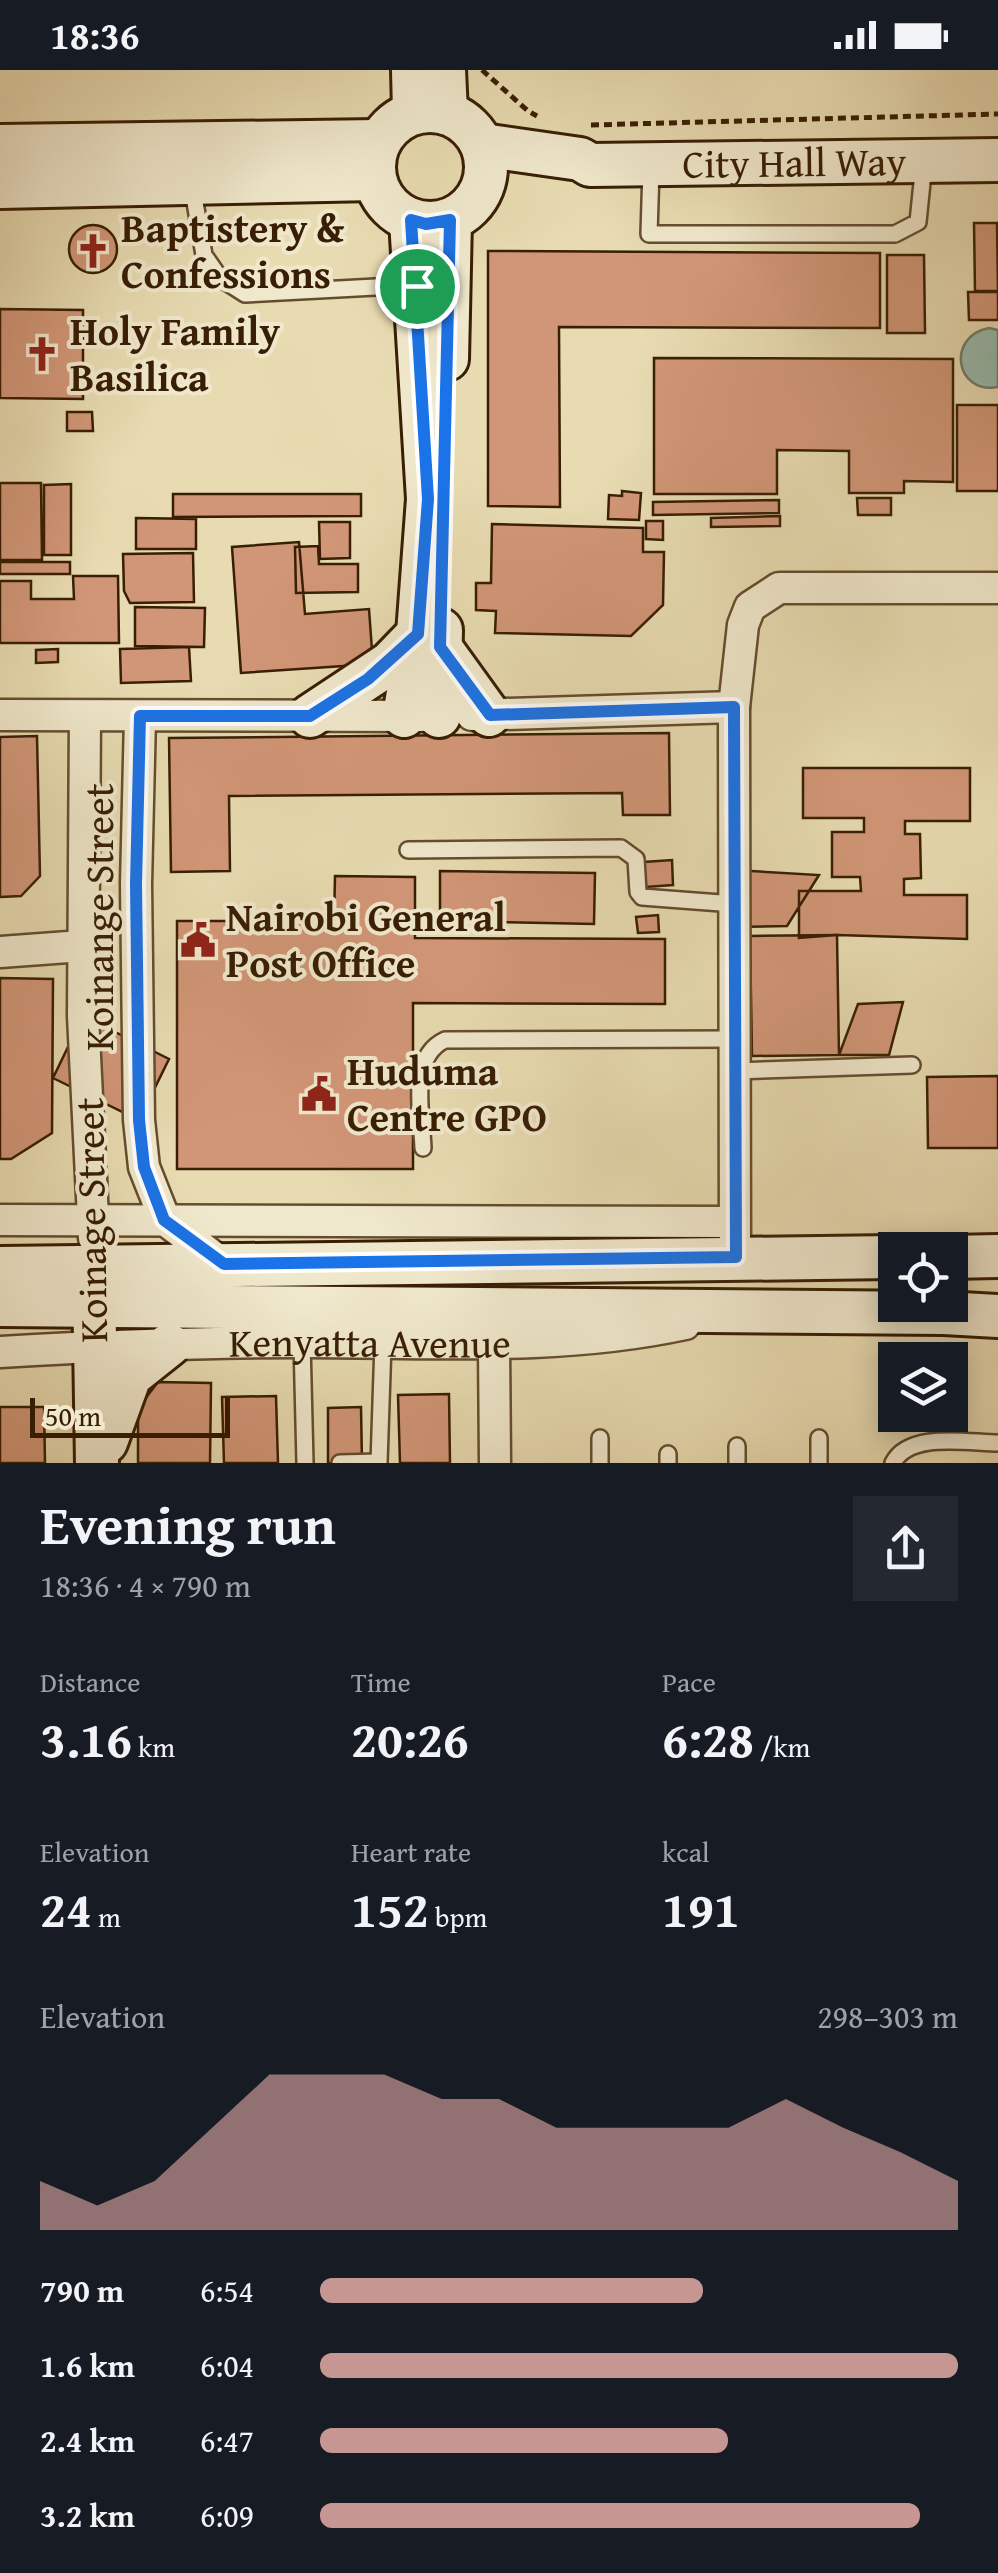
<!DOCTYPE html>
<html lang="en">
<head>
<meta charset="utf-8">
<style>
	:root { --surface:#171b24; --page:#242831; --text:#f1f3f6; --muted:#9ea1a6; --accent:#c59692 }
	body { margin:0; font-family:"Gentium Book Plus",serif; background:var(--page); color:var(--text); height:100vh; display:flex; flex-direction:column; font-size:38px; white-space:nowrap }
	* { box-sizing:border-box; margin:0 }
	p { font-size:32px; color:var(--muted) }
	.icon { flex:none; width:55px; height:55px; fill:none; stroke:currentColor; stroke-width:2; stroke-linecap:round; stroke-linejoin:round }
	.map { position:relative; height:1393px; overflow:hidden }
	.panel { display:flex; flex-direction:column; background:var(--surface); flex:1 }
	.panel>* { flex:none }
	.tools { position:absolute; left:878px; top:1162px; display:grid; gap:20px }
	.tools a { display:grid; place-items:center; width:90px; height:90px; border-radius:0px; background:var(--surface); box-shadow:0 5px 25px #0003; font-size:50px }
	.scale { position:absolute; left:30px; bottom:25px; width:200px; box-sizing:border-box; padding-left:10px; border:5px solid #381e03; border-top:0; font-size:28px; line-height:35px; white-space:nowrap; color:#381e03; -webkit-text-stroke:8px #f0e8cc; paint-order:stroke }
	.pin { position:absolute; display:grid; place-items:center; width:85px; height:85px; color:#fff; margin:-42px; border:5px solid #fff; border-radius:50%; box-shadow:0 2px 10px #0007 }
	.round { display:grid; place-items:center; flex:none; width:105px; height:105px; border-radius:0px; background:var(--page) }
	.overview { display:flex; align-items:center; justify-content:space-between; height:170px; padding:0 40px }
	h1 { font-size:55px; font-weight:700; line-height:75px }
	.figures { display:grid; grid-template-columns:repeat(3,1fr); gap:15px; height:170px; padding:10px 40px }
	.figures div { display:grid; align-content:center }
	.figures b { font-size:50px; font-weight:700 }
	.figures small { font-size:28px; font-weight:400 }
	.figures p { font-size:28px }
	.chart { height:280px; padding:20px 40px }
	.chart p { display:flex; justify-content:space-between }
	.chart svg { width:100%; height:180px; margin-top:10px; fill:var(--accent); opacity:.7 }
	ul { padding:0 40px; list-style:none; font-size:32px }
	li { display:grid; grid-template-columns:160px 120px 1fr; align-items:center; height:75px }
	li i { height:25px; border-radius:12px; background:var(--accent) }
	.status { display:flex; justify-content:space-between; align-items:center; height:70px; padding:0 50px; background:var(--surface); direction:ltr }
	.status svg { height:28px; fill:currentColor }
	.map>svg:first-child { display:block }
	.water { fill:#97bbaf; stroke:#717c6a; stroke-width:2.5 }
	.building { fill:#d19677; stroke:#381e03; stroke-width:2.5 }
	.lines { fill:none; stroke-linecap:round; stroke-linejoin:round }
	.lane-casing { stroke:#644d2e; stroke-width:20 }
	.street-casing { stroke:#644d2e; stroke-width:35 }
	.secondary-casing { stroke:#381e03; stroke-width:48 }
	.path { stroke:#381e03; stroke-width:5; stroke-dasharray:8 5; stroke-linecap:butt }
	.lane { stroke:#f0e8cc; stroke-width:15 }
	.street { stroke:#f0e8cc; stroke-width:30 }
	.secondary { stroke:#f0e8cc; stroke-width:42 }
	.route-casing { stroke:#fff; stroke-width:20 }
	.route { stroke:#1a73e8; stroke-width:12 }
	.labels { text-anchor:middle; stroke-width:8; stroke-linejoin:round; paint-order:stroke }
	.street-label { font-size:40px; fill:#381e03; stroke:#f0e8cc }
	.poi-label { font-size:40px; font-weight:bold; fill:#381e03; stroke:#f0e8cc; text-anchor:start }
</style>
</head>
<body>
<div class="status"><b>18:36</b><svg viewBox="0 0 49 12"><path d="M0 12V9h3v3zM5 12V6h3v6zM10 12V3h3v9zM15 12V0h3v12zM26 1h20v11H26zM47 4h2v5h-2z"/></svg></div>
<div class="map">
<svg width="998" height="1393" viewBox="0 0 998 1393">
	<rect width="100%" height="100%" fill="#e8dbb1"/>
	<filter id="stains"><feTurbulence type="fractalNoise" baseFrequency=".002" numOctaves="4"/><feColorMatrix values="0 0 0 0 .2 0 0 0 0 .09 0 0 0 0 .02 0 0 0 .5 -.17"/></filter>
	<radialGradient id="worn" r=".72"><stop offset=".6" stop-color="#630" stop-opacity="0"/><stop offset="1" stop-color="#630" stop-opacity=".3"/></radialGradient>
	<path class="water" d="M989,258L998,260V317C955,325 946,266 989,258Z"/>
	<path class="building" d="M974,153H997L998,221H975Z
		M69 179a24 24 0 1 1 48 0a24 24 0 1 1-48 0Z
		M488,181L880,183V258L559,257L560,437L488,436Z
		M887,185H924L925,263H887Z
		M968,222H998V250H969Z
		M0,239L83,240V329L0,328Z
		M654,288L953,289V412L904,411V423H849V381L777,380V424H654Z
		M957,335H998V421H957Z
		M67,342H92L93,361H67Z
		M0,413H41L42,490H0Z
		M71,414V485H44V415Z
		M622,421L641,423L639,450L608,449L609,425L622,426Z
		M173,424H361V446L173,447Z
		M857,428H891V445H858Z
		M779,430V443L653,445V432Z
		M780,446V456L711,457V448Z
		M136,448L196,449V479H136Z
		M646,451H663V470L646,469Z
		M319,452H350V488L320,489Z
		M492,454L643,458V482H664L663,535L631,566L495,563L496,541L476,540V513H491Z
		M299,472L305,544L369,539L373,594L241,603L232,477Z
		M318,476L319,494H358V522L296,523L295,477Z
		M193,483L194,532L130,533L124,521L123,484Z
		M0,492H70V504H0Z
		M73,506H118L119,573H0V511H31V529H74Z
		M135,537L205,538L204,577L135,576Z
		M189,577L191,611L121,613L120,579Z
		M58,579V592L36,593V580Z
		M669,663L670,745H623L622,723L229,726L230,801L171,802L169,668Z
		M37,666L40,806L21,826L0,827V667Z
		M803,698H970V751H905V764H920L921,808L904,809V825H967V869L837,865L799,868V821H861L860,807H832V762H864V748H803Z
		M672,790L673,815L646,817L644,792Z
		M734,800L819,805L787,856L734,857Z
		M440,801L595,803L594,854L440,851Z
		M335,806L415,807V868L665,869V934L413,933V1099H177V851H334Z
		M658,845L659,862L638,863L636,847Z
		M837,865L839,985L752,986L750,866Z
		M0,908L53,909L52,1063L11,1089H0Z
		M903,932L889,985H839L858,934Z
		M83,946L169,989L139,1050L53,1008Z
		M998,1006V1078H928L927,1007Z
		M158,1312L211,1313L210,1393H138V1338Z
		M449,1324L450,1393H400L398,1325Z
		M276,1326L278,1393H224L222,1327Z
		M0,1337H44L45,1393H0Z
		M361,1337L362,1393H328V1338Z"/>
	<g class="lines">
		<defs>
			<path id="lane" d="M651,99L649,164H895L918,152L924,93
				M192,115L204,185L220,208L245,224L413,215
				M408,780L621,778L636,789L638,822L642,827L734,834
				M735,1001L912,995
				M423,1078C422,1045 408,987 445,970L735,969
				M302,1272L305,1393
				M600,1368V1393
				M737,1376V1393
				M340,1393L379,1392
				M379,1393L383,1273
				M668,1393V1384
				M819,1393V1368
				M893,1393C909,1361 969,1373 998,1373"/>
			<g id="street">
				<path d="M0,645L421,646"/>
				<path d="M472,645L734,637"/>
				<path d="M85,646L83,946L94,1168"/>
				<path d="M140,647L136,814L139,1050L144,1097L165,1150L223,1194"/>
				<path d="M0,882L82,876"/>
				<path d="M0,1150L734,1152"/>
				<path d="M735,1187L734,637L743,555L750,537L779,518H998"/>
				<path d="M494,1275L495,1393"/>
				<path id="s1" d="M0,1282C101,1276 203,1272 305,1272C432,1272 560,1281 685,1254"/>
			</g>
			<g id="secondary">
				<path d="M413,0L414,42"/>
				<path d="M444,0L446,43"/>
				<circle cx="430" cy="97" r="56"/>
				<path id="s2" d="M482,75L580,89L590,95L998,90"/>
				<path d="M0,76L379,71"/>
				<path d="M0,117L374,109"/>
				<path d="M447,289L450,150"/>
				<path d="M440,577L489,645"/>
				<path d="M310,646L390,593L418,564"/>
				<path d="M404,646L418,564L428,429L411,150"/>
				<path d="M439,646L441,560"/>
				<path d="M950,1187L998,1186"/>
				<path d="M0,1198L895,1187"/>
				<path d="M94,1209L97,1393"/>
				<path d="M0,1235L944,1243L998,1246"/>
				<path d="M106,1372L130,1306L169,1275"/>
			</g>
		</defs>
		<use href="#lane" class="lane-casing"/>
		<use href="#street" class="street-casing"/>
		<use href="#secondary" class="secondary-casing"/>
		<path class="path" d="M482,0L528,41L537,46
			M591,55L998,44"/>
		<use href="#lane" class="lane"/>
		<use href="#street" class="street"/>
		<use href="#secondary" class="secondary"/>
	</g>
	<g class="lines">
		<defs>
			<path id="route" d="M411,150L426,154L450,150L440,577L490,645L734,637L736,1187L224,1194L164,1150L144,1097L139,1050L136,814L140,646H310L368,609L418,564L428,429Z"/>
		</defs>
		<use href="#route" class="route-casing"/>
		<use href="#route" class="route"/>
	</g>
	<defs>
		<symbol id="church-bare" viewBox="-9 -9 18 18"><path d="M-1.2-6h2.4v3.5h3.3v2.4h-3.3V6h-2.4V-.1h-3.3v-2.4h3.3Z" fill="#8f2418" stroke="#f0e8cc" stroke-width="2.5" paint-order="stroke"/></symbol>
		<symbol id="civic-bare" viewBox="-9 -9 18 18"><path d="M-.6-6.5H3V-4.5H.6V-3L4-1V1h2V6H-6V1h2V-1L-.6-3ZM-1.2 2.5V6h2.4V2.5Z" fill="#8f2418" stroke="#f0e8cc" stroke-width="2.5" paint-order="stroke"/></symbol>
	</defs>
	<g fill-rule="evenodd">
		<use href="#church-bare" x="68" y="156" width="50" height="50"/>
		<use href="#church-bare" x="17" y="259" width="50" height="50"/>
		<use href="#civic-bare" x="173" y="845" width="50" height="50"/>
		<use href="#civic-bare" x="294" y="999" width="50" height="50"/>
	</g>
	<g class="labels">
		<g class="street-label">
			<text dy="14" stroke="none"><textPath href="#s2" startOffset="315">City Hall Way</textPath></text>
			<text transform="translate(99 847) rotate(-90)" y="14">Koinange Street</text>
			<text transform="translate(91 1150) rotate(-91)" y="14">Koinage Street</text>
			<text dy="14" stroke="none"><textPath href="#s1" startOffset="370">Kenyatta Avenue</textPath></text>
		</g>
		<g class="poi-label">
			<text x="121" y="172">Baptistery &amp;<tspan x="121" dy="46">Confessions</tspan></text>
			<text x="70" y="275">Holy Family<tspan x="70" dy="46">Basilica</tspan></text>
			<text x="226" y="861">Nairobi General<tspan x="226" dy="46">Post Office</tspan></text>
			<text x="347" y="1015">Huduma<tspan x="347" dy="46">Centre GPO</tspan></text>
		</g>
	</g>
	<rect width="100%" height="100%" filter="url(#stains)"/>
	<rect width="100%" height="100%" fill="url(#worn)"/>
</svg>
<div class="tools">
<a><svg class="icon" aria-label="locate" viewBox="0 0 24 24"><circle cx="12" cy="12" r="6"/><path d="M12 2v4M12 18v4M2 12h4M18 12h4"/></svg></a>
<a><svg class="icon" aria-label="layers" viewBox="0 0 24 24"><path d="M12 4l9 5-9 5-9-5zM3 14l9 5 9-5"/></svg></a>
</div>
<div class="scale">50 m</div>
<div class="pin" style="left:417px;top:216px;background:#1e9e55"><svg class="icon" aria-label="arrive" viewBox="0 0 24 24"><path d="M6 21V4h12l-3 4 3 4H6"/></svg></div>
</div>
<section class="panel">
<div class="overview"><div><h1>Evening run</h1><p>18:36 · 4 × 790 m</p></div><a class="round"><svg class="icon" aria-label="share" viewBox="0 0 24 24"><path d="M12 15V3M7 8l5-5 5 5M5 13v7h14v-7"/></svg></a></div>
<div class="figures">
<div><p>Distance</p><b>3.16<small> km</small></b></div>
<div><p>Time</p><b>20:26</b></div>
<div><p>Pace</p><b>6:28<small> /km</small></b></div>
</div>
<div class="figures">
<div><p>Elevation</p><b>24<small> m</small></b></div>
<div><p>Heart rate</p><b>152<small> bpm</small></b></div>
<div><p>kcal</p><b>191</b></div>
</div>
<div class="chart"><p><span>Elevation</span>298–303 m</p>
<svg viewBox="0 0 160 44" preserveAspectRatio="none"><path d="M0 44V32L10 38L20 32L30 19L40 6L50 6L60 6L70 12L80 12L90 19L100 19L110 19L120 19L130 12L140 19L150 25L160 32V44z"/></svg>
</div>
<ul>
<li><b>790 m</b>6:54<i style="width:60%"></i></li>
<li><b>1.6 km</b>6:04<i style="width:100%"></i></li>
<li><b>2.4 km</b>6:47<i style="width:64%"></i></li>
<li><b>3.2 km</b>6:09<i style="width:94%"></i></li>
</ul>
</section>
</body>
</html>
